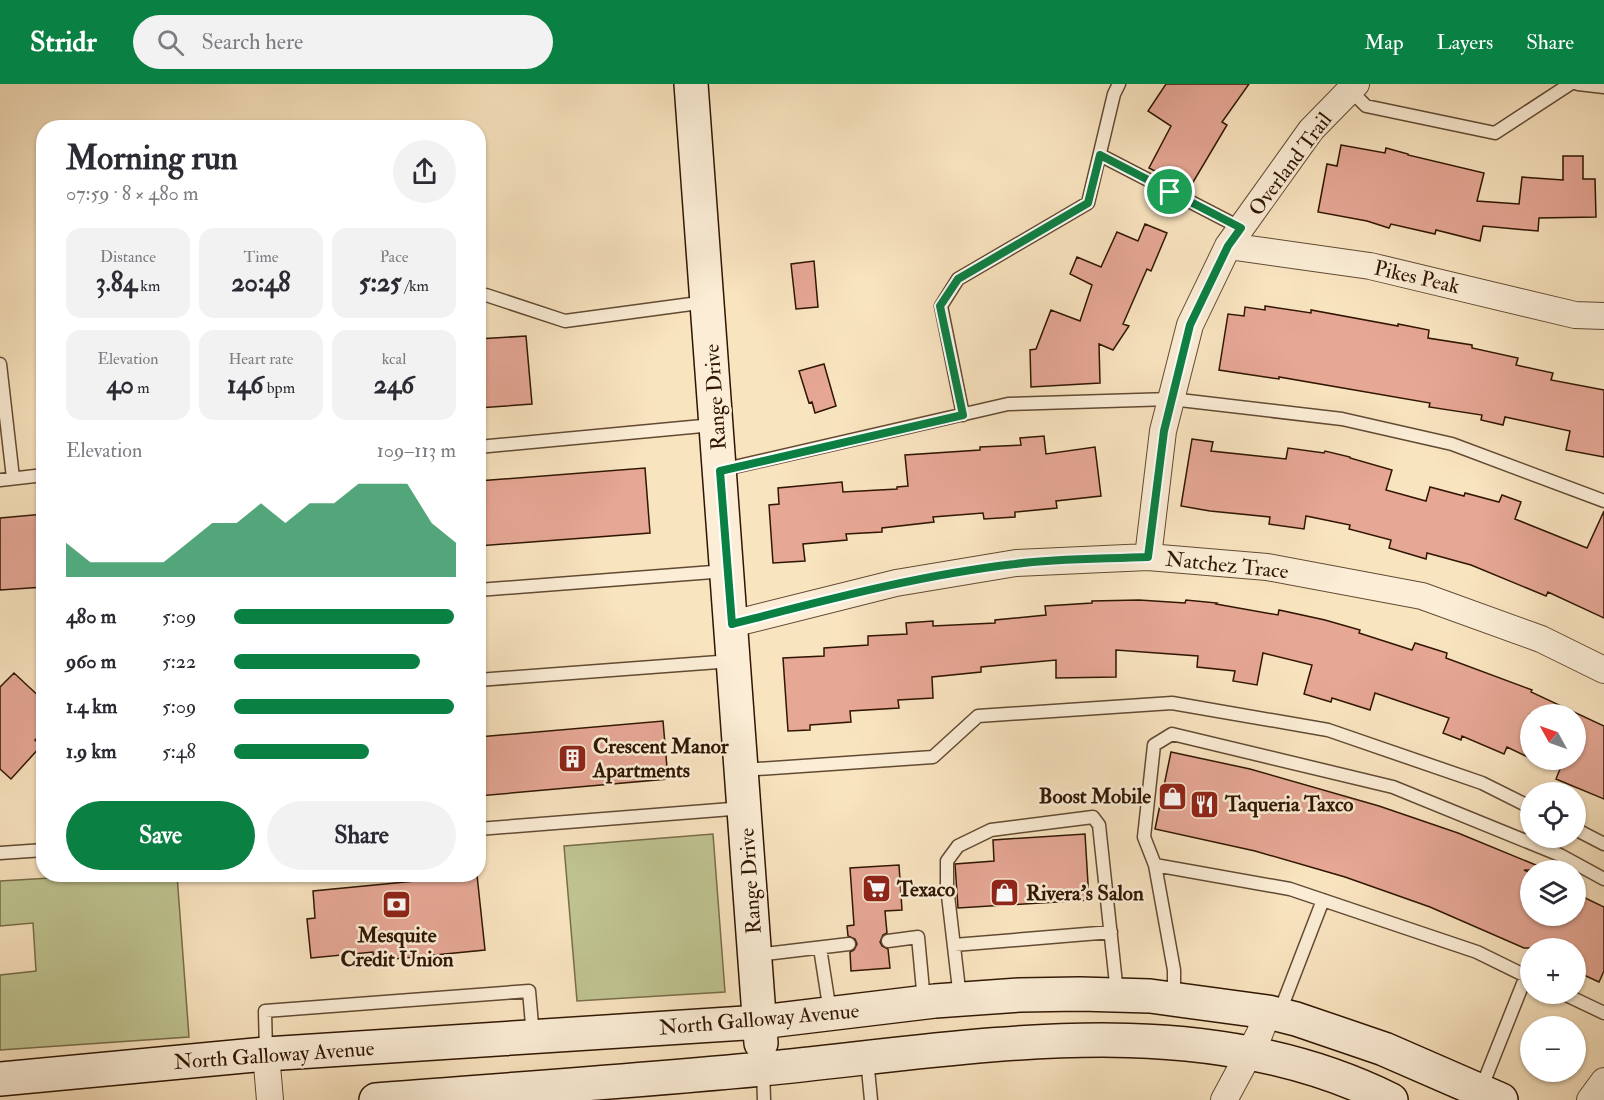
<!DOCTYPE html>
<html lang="en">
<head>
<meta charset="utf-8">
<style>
	:root { --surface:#fff; --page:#f2f2f3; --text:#2b2b33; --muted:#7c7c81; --accent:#0b8043 }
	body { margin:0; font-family:"IM FELL Double Pica",serif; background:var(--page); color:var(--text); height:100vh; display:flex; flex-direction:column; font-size:22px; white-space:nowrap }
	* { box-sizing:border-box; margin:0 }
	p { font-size:20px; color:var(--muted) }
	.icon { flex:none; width:33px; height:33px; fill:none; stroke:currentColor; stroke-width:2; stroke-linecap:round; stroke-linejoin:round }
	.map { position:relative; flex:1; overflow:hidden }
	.sheet { position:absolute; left:36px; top:36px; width:450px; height:762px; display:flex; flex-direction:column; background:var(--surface); border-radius:24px; box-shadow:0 2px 4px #0004 }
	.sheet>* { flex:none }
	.needle { width:39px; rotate:310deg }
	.fabs { position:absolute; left:1520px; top:620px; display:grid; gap:12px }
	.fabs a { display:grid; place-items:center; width:66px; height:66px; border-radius:50%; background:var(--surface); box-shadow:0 2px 4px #0004; font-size:30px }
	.pin { position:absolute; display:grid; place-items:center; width:51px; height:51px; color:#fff; margin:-26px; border:3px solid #fff; border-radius:50%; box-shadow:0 2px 6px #0007 }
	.round { display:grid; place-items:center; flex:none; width:63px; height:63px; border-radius:32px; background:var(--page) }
	.overview { display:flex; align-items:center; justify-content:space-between; height:102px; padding:0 30px }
	h1 { font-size:33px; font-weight:800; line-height:45px }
	.stats { display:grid; grid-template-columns:repeat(3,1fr); gap:9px; height:102px; padding:6px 30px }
	.stats div { display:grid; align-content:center; border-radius:15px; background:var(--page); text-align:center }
	.stats b { font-size:26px; font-weight:800 }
	.stats small { font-size:16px; font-weight:400 }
	.stats p { font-size:16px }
	.chart { height:168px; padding:12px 30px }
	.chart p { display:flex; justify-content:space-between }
	.chart svg { width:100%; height:108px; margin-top:6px; fill:var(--accent); opacity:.7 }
	.primary-button { display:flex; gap:12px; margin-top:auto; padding:12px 30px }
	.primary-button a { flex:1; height:69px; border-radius:36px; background:var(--accent); color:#fff; font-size:24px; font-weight:800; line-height:69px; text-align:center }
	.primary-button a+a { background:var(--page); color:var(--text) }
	ul { padding:0 30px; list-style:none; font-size:20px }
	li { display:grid; grid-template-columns:96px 72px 1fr; align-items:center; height:45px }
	li i { height:15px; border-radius:8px; background:var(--accent) }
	header { display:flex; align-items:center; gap:36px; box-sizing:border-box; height:84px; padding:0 30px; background:var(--accent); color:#fff }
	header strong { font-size:28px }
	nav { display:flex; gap:33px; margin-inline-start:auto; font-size:21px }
	.search { width:420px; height:54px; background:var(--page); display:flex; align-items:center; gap:15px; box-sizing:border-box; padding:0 21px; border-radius:33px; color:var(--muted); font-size:22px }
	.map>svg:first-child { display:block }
	.green { fill:#bfc491; stroke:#786d4a; stroke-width:1.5 }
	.building { fill:#e6a795; stroke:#301602; stroke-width:1.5 }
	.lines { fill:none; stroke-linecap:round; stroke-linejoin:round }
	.lane-casing { stroke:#624a32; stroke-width:15 }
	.street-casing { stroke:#624a32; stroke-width:28 }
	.secondary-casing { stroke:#301602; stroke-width:36 }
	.lane { stroke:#fbedd6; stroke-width:12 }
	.street { stroke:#fbedd6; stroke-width:26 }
	.secondary { stroke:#fbedd6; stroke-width:33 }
	.route-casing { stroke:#fff; stroke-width:12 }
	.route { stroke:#0b8043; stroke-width:8 }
	.labels { text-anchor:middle; stroke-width:5; stroke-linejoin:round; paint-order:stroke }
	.street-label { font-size:21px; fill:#301602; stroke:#fbedd6 }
	.poi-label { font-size:21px; font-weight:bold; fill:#301602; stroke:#fbedd6; text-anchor:start }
</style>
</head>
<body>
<header>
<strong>Stridr</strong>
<div class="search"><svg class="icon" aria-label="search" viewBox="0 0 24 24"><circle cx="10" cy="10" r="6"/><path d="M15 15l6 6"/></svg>Search here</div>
<nav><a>Map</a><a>Layers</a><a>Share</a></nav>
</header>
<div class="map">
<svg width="1604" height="1016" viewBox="0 0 1604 1016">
	<rect width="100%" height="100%" fill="#f9e4c0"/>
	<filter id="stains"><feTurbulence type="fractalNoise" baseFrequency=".00333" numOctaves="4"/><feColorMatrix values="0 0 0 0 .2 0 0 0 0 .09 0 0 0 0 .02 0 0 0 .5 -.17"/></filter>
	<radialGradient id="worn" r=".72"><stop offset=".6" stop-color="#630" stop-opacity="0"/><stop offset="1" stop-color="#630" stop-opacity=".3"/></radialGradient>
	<path class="green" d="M713,750L725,908L577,917L564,762Z
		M101,791H177L189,953L0,966V891L36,887L33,839L0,842V797Z"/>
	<path class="building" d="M1166,0H1249L1222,38L1227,41L1189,105L1149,84L1171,42L1148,27Z
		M1341,61L1385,69L1386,64L1408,70V71L1484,89L1477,117L1519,120L1522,93L1563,96V72H1583V95H1595L1596,133L1539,134L1538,147L1483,142L1480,157L1436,146L1435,150L1391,140L1389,144L1367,137L1318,128L1327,80L1337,82Z
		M1145,140L1167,149L1151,187L1147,185L1123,240L1129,242L1113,266L1099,260L1100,299L1031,303L1030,266L1036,265L1051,226L1080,237L1092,201L1070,190L1077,173L1101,183L1117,148L1138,157Z
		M814,177L818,223L796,225L791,180Z
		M1265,222L1311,229V226L1398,242V240L1429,246L1428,254L1472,261V264L1518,274L1516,281L1553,289L1551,296L1604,306V373L1566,366L1570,347L1505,333L1503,341L1481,336L1482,331L1429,323L1430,319L1279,293V295L1219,286L1228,230L1244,232L1245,223L1265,226Z
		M526,252L532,320L478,324V255Z
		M824,280L836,322L815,329L812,318L809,319L799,287Z
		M1044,352L1046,370L1095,363L1101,412L1056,417L1057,424L1015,428V433L984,435L983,429L933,433L934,438L882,444V448L846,450L847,456L803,460L805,477L773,479L769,421L779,420L778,404L842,398L843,408L897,405V403L908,402L905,371L980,366V363L1021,361L1020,354Z
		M1192,355L1213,358L1211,367L1286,375L1288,364L1324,369L1325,367L1350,373V374L1392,386L1386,406L1426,417L1430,403L1464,412L1465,409L1499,418L1502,411L1521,418L1515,435L1587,464L1604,427V534L1548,508L1546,512L1471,481L1427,469L1426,475L1389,464L1391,456L1349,445L1350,441L1306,432L1304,445L1269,440L1270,433L1210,427L1181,422Z
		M645,384L650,449L478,462V397Z
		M44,430V503L0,506V434Z
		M1139,516L1185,519L1186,516L1217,519L1216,520L1278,531L1279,526L1325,536L1360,546L1359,549L1412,566L1415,559L1447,569L1446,574L1532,606L1531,608L1604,642V715L1556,695L1564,675H1575V630H1530V674L1507,663L1504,670L1462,652L1461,656L1443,649L1449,634L1375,609L1370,626L1332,614L1331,618L1304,610L1312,581L1263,569L1257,601L1233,597L1235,587L1197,583L1198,572L1116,566V593L1056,594V576L981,583V588L932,593L933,614L898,616L899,624L850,627L851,638L810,641V646L788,647L783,574L824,572V564L868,561V552L907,550L906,539L933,537V542L995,539V536L1046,531L1045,522L1092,519V517Z
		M14,589L44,617V648L35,656L41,662L11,695L0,685V603Z
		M663,637L668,695L478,712V653Z
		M1171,668L1250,685L1379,722L1458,749L1548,786H1524L1530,789V831H1575V809L1604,823V887L1599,898L1575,887V864H1524L1430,823L1345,793L1255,767L1155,745Z
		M1085,750L1089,816L958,824L955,780L994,777L993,756Z
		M899,781L902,826L885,827L887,849L883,851L880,858L882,862L888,865L890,884L851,887L850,868L854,866L857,860L855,855L848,852L847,842L854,841L850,784Z
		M477,791L485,866L374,877L373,868L311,874L307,835L315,834L313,807Z"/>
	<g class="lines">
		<defs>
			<path id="lane" d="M1578,0L1604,3
				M1350,6L1366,22L1495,49L1570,0
				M1100,71L1241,144
				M478,211H486L565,237L706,218
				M0,280L13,394
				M963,331L941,222L958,195L1088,119L1114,10L1119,0
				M478,363L713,341
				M721,386L1008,320L1171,315L1342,335L1452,360L1604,417
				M0,396L44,391
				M478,506L726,487
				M478,596L732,577
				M743,686L933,673L978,632L1172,619L1328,646L1482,699L1530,723
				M478,745L744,724
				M1575,745L1604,760
				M0,769L44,766
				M1155,781L1144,753L1154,661L1172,650L1393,703L1560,771L1604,795
				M888,857L918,853L924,917
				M954,861L1111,848
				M820,864L830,928
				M757,871L849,860
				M1562,909L1604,929
				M1174,913V886L1155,781L1290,805L1477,868L1530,894
				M960,914L947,803V777L958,762L991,746L1093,733L1099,741L1117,909
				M1279,930L1323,816
				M266,969L265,927L529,907L533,952
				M867,975L871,1016
				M763,986L764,1016
				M1481,1005L1526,892"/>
			<path id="street" d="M1228,162L1370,182L1575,231L1604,232
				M1148,473L1163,347L1190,241L1228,162L1311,46L1356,0
				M732,540L896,499L1016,479L1148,473L1267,483L1422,512L1541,555L1604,586
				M266,970L270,1016
				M1224,1016L1259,951L1268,928
				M1590,1016L1604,997"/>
			<path id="secondary" d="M691,0L761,959
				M0,995L266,970L760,938L935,917L1020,911L1080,910L1150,912L1268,928L1296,935L1384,965L1501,1016
				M376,1016C504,1006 633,997 762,985C970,965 1195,918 1391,1016"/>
		</defs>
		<use href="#lane" class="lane-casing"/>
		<use href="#street" class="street-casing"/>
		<use href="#secondary" class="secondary-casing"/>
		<use href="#lane" class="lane"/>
		<use href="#street" class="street"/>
		<use href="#secondary" class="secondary"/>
	</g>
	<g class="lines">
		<defs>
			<path id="route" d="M1100,71L1241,144L1228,162L1190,241L1164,347L1148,473C1104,475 1058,474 1015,480C919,491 826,516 732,540L720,387L963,331L940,222L958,195L1088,119Z"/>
		</defs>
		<use href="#route" class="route-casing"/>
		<use href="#route" class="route"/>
	</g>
	<defs>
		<symbol id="building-square" viewBox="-11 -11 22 22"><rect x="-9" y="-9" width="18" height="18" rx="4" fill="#8f2418" stroke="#fbedd6"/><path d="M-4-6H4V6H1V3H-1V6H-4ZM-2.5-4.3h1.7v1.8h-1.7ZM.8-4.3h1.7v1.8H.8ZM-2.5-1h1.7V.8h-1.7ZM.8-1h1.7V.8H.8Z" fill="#fff"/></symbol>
		<symbol id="shop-square" viewBox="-11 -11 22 22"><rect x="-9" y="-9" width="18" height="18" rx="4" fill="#8f2418" stroke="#fbedd6"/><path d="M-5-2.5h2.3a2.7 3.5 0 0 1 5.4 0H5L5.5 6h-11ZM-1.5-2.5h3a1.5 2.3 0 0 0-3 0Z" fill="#fff"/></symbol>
		<symbol id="restaurant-square" viewBox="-11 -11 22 22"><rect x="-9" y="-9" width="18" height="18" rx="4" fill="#8f2418" stroke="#fbedd6"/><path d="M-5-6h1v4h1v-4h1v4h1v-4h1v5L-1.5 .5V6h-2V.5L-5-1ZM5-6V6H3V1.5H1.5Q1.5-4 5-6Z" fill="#fff"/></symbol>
		<symbol id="supermarket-square" viewBox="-11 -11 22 22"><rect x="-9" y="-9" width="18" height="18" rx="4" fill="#8f2418" stroke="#fbedd6"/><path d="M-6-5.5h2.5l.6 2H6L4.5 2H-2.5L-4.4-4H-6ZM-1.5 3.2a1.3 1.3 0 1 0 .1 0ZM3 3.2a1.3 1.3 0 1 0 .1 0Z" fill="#fff"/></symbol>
		<symbol id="bank-square" viewBox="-11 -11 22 22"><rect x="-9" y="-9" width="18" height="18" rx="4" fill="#8f2418" stroke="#fbedd6"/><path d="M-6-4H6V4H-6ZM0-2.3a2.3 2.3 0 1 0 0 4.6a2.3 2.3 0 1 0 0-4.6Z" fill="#fff"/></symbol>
	</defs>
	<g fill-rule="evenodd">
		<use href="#building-square" x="556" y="658" width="33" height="33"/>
		<use href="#shop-square" x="1156" y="696" width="33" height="33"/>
		<use href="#restaurant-square" x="1188" y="704" width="33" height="33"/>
		<use href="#supermarket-square" x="860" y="788" width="33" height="33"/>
		<use href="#shop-square" x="988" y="792" width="33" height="33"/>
		<use href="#bank-square" x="380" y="804" width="33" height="33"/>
	</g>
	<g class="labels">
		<g class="street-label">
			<text transform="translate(1290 80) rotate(-53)" y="7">Overland Trail</text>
			<text transform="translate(1417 193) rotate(13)" y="7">Pikes Peak</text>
			<text transform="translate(715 313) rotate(-94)" y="7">Range Drive</text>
			<text transform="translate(1227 481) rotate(6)" y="7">Natchez Trace</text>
			<text transform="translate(750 797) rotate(-94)" y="7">Range Drive</text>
			<text transform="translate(759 935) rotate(-5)" y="7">North Galloway Avenue</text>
			<text transform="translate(274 971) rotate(-4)" y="7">North Galloway Avenue</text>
		</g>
		<g class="poi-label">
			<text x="593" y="669">Crescent Manor<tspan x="593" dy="24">Apartments</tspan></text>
			<text x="1151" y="719" text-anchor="end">Boost Mobile</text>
			<text x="1225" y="727">Taqueria Taxco</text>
			<text x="897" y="812">Texaco</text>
			<text x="1026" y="816">Rivera's Salon</text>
			<text x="397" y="858" text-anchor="middle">Mesquite<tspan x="397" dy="24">Credit Union</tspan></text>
		</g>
	</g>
	<rect width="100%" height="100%" filter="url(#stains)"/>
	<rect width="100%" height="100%" fill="url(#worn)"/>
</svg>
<div class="fabs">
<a><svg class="needle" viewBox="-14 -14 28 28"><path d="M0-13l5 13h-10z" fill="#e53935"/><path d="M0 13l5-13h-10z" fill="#7c7c81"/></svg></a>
<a><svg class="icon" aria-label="locate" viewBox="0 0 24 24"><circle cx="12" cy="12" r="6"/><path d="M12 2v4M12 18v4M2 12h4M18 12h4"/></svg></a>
<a><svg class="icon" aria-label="layers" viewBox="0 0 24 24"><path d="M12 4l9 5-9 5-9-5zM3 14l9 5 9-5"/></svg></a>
<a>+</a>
<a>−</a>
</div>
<div class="pin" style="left:1170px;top:108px;background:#1e9e55"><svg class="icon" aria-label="arrive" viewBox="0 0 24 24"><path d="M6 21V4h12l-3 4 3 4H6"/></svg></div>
<section class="sheet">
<div class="overview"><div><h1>Morning run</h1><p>07:59 · 8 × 480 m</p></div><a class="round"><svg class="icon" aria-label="share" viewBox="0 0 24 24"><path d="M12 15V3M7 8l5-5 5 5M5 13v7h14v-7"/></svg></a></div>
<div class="stats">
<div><p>Distance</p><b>3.84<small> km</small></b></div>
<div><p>Time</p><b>20:48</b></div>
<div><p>Pace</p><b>5:25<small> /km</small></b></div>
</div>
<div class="stats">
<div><p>Elevation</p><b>40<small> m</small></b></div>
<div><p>Heart rate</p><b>146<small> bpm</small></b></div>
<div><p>kcal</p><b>246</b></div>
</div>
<div class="chart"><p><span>Elevation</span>109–113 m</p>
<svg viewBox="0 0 160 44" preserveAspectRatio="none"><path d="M0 44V30L10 38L20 38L30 38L40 38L50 30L60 22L70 22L80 14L90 22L100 14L110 14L120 6L130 6L140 6L150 22L160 30V44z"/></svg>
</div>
<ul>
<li><b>480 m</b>5:09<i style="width:99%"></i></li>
<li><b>960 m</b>5:22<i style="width:84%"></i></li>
<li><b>1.4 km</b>5:09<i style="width:99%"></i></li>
<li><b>1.9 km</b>5:48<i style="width:61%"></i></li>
</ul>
<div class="primary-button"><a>Save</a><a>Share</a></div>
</section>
</div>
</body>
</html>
